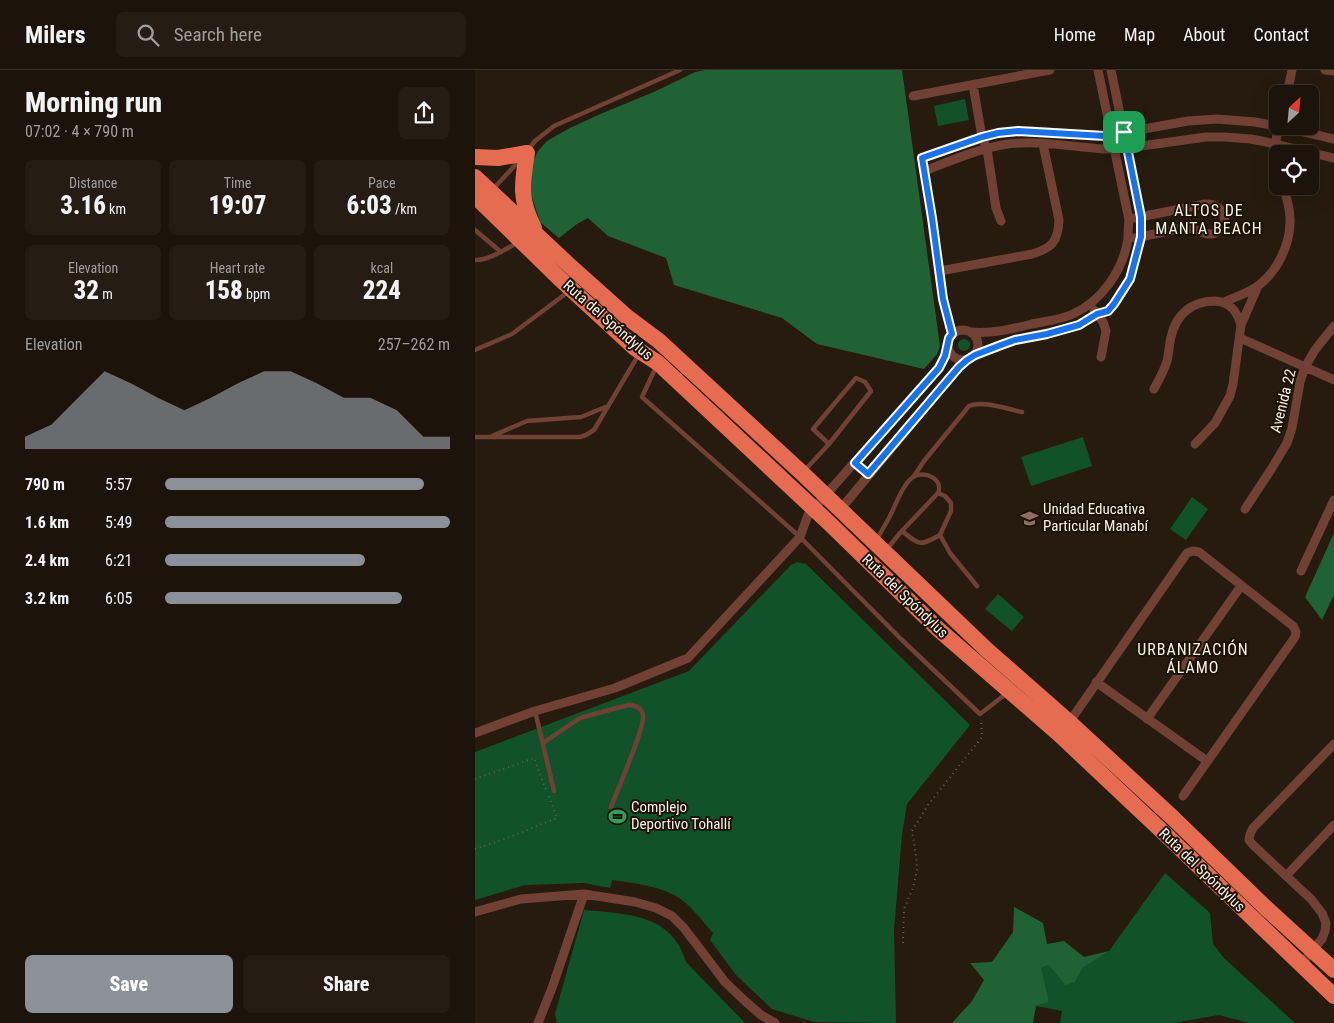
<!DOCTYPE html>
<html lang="en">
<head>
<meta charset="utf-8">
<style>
	:root { --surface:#1c140a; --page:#251d13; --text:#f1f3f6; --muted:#a09e9c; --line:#3a332b; --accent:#8c9099 }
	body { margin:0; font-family:"Roboto Condensed",sans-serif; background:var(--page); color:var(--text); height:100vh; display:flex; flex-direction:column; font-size:19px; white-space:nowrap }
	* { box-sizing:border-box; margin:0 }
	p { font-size:16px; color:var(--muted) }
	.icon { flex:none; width:28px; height:28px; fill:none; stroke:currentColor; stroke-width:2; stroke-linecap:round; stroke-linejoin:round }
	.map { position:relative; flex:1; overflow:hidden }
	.details { display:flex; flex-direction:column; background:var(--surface); width:475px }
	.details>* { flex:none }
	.needle { width:32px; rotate:26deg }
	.tools { position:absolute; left:794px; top:15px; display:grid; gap:10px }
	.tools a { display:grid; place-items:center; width:50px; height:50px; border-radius:8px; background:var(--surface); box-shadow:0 5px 20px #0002,0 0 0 1px var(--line); font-size:25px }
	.pin { position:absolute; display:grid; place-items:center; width:42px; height:42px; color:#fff; margin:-21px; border-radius:10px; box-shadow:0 2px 8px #0006 }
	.round { display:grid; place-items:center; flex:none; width:52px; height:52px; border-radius:8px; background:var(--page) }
	.head { display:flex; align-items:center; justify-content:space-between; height:85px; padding:0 25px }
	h1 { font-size:28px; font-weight:800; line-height:38px }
	.figures { display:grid; grid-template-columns:repeat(3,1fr); gap:8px; height:85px; padding:5px 25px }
	.figures div { display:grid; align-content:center; border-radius:8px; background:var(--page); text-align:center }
	.figures b { font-size:25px; font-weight:800 }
	.figures small { font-size:14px; font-weight:400 }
	.figures p { font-size:14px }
	.chart { height:140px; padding:10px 25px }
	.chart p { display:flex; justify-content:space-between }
	.chart svg { width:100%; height:90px; margin-top:5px; fill:var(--accent); opacity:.7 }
	.cta { display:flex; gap:10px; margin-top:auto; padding:10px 25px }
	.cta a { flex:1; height:58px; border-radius:8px; background:var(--accent); color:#fff; font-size:20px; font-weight:800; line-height:58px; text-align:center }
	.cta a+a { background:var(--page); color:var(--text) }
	ul { padding:0 25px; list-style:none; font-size:16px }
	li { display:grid; grid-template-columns:80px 60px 1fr; align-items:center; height:38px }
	li i { height:12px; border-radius:6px; background:var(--accent) }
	header { display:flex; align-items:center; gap:30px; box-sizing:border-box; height:70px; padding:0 25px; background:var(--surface); border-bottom:1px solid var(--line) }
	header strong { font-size:24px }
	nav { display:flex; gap:28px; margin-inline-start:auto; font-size:18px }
	.search { width:350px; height:45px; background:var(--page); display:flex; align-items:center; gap:12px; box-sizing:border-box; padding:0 18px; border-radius:8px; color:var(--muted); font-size:19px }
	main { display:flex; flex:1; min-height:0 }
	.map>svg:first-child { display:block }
	.green { fill:#12522a }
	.forest { fill:#206236 }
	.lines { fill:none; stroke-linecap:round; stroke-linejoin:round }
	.path { stroke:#665d51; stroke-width:2; stroke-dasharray:1 4; stroke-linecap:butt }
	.lane { stroke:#714136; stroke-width:4.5 }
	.street { stroke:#714136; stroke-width:9 }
	.highway { stroke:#e56c51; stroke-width:16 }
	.route-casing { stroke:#fff; stroke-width:10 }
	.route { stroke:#1a73e8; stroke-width:6 }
	.labels { text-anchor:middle; stroke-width:4; stroke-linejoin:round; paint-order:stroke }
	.street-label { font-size:15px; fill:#f8f1e8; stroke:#1c1205 }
	.poi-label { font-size:15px; fill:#f8f1e8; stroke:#1c1205; text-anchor:start }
	.neighbourhood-label { font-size:16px; letter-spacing:1px; fill:#f8f1e8; stroke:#1c1205 }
</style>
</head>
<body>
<header>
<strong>Milers</strong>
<div class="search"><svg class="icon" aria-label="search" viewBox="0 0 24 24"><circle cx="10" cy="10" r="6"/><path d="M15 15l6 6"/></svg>Search here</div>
<nav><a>Home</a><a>Map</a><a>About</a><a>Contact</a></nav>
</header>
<main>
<section class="details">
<div class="head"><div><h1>Morning run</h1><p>07:02 · 4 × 790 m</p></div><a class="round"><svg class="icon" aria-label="share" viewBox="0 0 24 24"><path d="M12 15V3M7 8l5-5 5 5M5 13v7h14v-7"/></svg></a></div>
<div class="figures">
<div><p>Distance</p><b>3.16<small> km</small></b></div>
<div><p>Time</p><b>19:07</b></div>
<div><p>Pace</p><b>6:03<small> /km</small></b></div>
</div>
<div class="figures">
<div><p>Elevation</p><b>32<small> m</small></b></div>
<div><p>Heart rate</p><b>158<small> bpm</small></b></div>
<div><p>kcal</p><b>224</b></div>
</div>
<div class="chart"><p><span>Elevation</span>257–262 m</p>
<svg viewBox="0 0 160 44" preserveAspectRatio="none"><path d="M0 44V38L10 32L20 19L30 6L40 12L50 19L60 25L70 19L80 12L90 6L100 6L110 12L120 19L130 19L140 25L150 38L160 38V44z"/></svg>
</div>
<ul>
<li><b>790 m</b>5:57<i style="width:91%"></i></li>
<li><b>1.6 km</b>5:49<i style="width:100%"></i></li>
<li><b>2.4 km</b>6:21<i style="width:70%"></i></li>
<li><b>3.2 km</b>6:05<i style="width:83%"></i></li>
</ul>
<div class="cta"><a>Save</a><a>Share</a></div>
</section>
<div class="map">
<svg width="859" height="953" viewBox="0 0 859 953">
	<rect width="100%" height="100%" fill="#261b0e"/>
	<path class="green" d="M490,29L494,50L463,56L459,36Z
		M483 275a6 6 0 1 1 12 0a6 6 0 1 1-12 0Z
		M608,367L617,396L556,416L546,387Z
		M717,427L733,439L711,470L695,459Z
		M322,492L331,494L495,655L432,734L427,764L419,860L421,953L339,952L297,939L261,905L235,870L238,863C226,850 215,833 199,825C180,815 157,813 137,810L135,818L109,813L50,815L0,830V682L214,601L316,495Z
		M523,524L549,547L537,561L510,539Z
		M690,803L735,843L738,874L749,888L820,953H774L744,945L698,953H585L587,941L561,936L574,932L565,898L574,895L600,912L608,898L634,881Z
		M109,840C150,844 197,843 211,892L270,953H82L80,944Z"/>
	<path class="forest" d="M230,0H427L465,276L462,284L449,299L342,274L307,248L199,215L191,188L133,166L113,148L102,154L84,168L65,152L55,121L57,94L63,81L72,71L95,58L123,45L181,21L220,2Z
		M859,463V525L847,550L830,527Z
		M539,837L568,853L572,874L589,871L609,887L634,881L608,898L600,912L590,915L574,895L566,898L574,932L561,936L558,953H477L497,931L509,910L495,893L517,892L538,862Z"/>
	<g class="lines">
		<path class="path" d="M0,709L59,688L71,720
			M0,779L27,770L82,748L73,724
			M428,873L429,839L438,818L442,800L441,785L437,761L453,735L507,667L506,649"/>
		<path class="lane" d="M53,80L60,71L79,56L205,0
			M18,119L45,90
			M0,160L26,182
			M0,190C12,191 31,179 42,173
			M0,280L37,264L89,225L92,220
			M181,297L167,327L325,467L426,569L505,644L527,627L532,621
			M17,366L52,351L106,347L133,336
			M0,367H105L111,365L119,360L164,284
			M330,400L354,374L396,321L390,312L381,308L338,359L354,374
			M439,406L449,391L494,336C508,330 532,339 547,342
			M463,423L470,426L476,433V441L465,465L475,483L502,516
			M427,461C445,476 445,476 465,465
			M402,469C406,462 410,455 414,448C420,437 427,415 438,407C449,400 469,409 463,423L425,463L412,479
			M60,641L79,721
			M68,673L105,648L153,635C159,635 166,637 168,645C170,658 142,721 136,737"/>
		<path class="street" d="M850,0L859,1
			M498,15L507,67L512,79L521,138L526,151
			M812,24L817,0
			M438,26L575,0
			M804,56L859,69
			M449,101C476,91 504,78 533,74C565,70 597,77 629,79C639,80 649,76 659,77L731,67H749L776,69L791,72L859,88
			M802,105C797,88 800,73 804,56
			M660,148L730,134C754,133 755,160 737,164C729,165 724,160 717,159C716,159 710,158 709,158L660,168
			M465,201L557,184C577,178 583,172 584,150L568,74
			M749,232C760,227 774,223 784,215C802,201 814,177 815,154C816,141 812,128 808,116
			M619,240L628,252L631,261L626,287
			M473 275a15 15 0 1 1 30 0a15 15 0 1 1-30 0Z
			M496,262C517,264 537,259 557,254C571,251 585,250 598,244C627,231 648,200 653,169C653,163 653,156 654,150L623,0
			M477,264L468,229L457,148L447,88L523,63L557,61L630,66L713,51L742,49L780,52L802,56
			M765,268L859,310
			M500,285L540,270L594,258L603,255L621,244L633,241L639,234L655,209L666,167V147L636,0
			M679,319C684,310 689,301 692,291C694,283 694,275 696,267C701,245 716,231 740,231C755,232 762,241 766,255
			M720,374L740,353L755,326L758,314L766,255L783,216
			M770,439L797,398L812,373L817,358L825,312L830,297L840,280L859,256
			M364,441L484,297L492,290
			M826,501L859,430
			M621,612L732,691
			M672,649L766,516
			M593,654L712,483L718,481L724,482L818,556L821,562L820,567L708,726
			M0,663L60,641L140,618L213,588L325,467L333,445L463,298L470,287L473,278
			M811,806L859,755
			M0,842L46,829L109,824L160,832L181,838L197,846L209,858L250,912L270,931L286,945L300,953
			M826,894L847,869L850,861L851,853L847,843L836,829L778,775L774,770L775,764L778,758L859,674
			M63,953L77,918L109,824"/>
		<path class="highway" d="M0,87L23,88L52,83C47,114 44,128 59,158
			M0,107L94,195L152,247L184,271L327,403L512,580L594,652L697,747L791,838L859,900
			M0,126L83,207L160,278L183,293L353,452L463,559L585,665L689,763L859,926"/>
	</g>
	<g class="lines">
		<defs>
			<path id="route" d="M543,61L630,66L649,62L666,147V167L655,209L639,234L633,241L622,244L604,255L572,264L540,270L526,275L500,285L492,290L484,297L393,404L380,393L464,298L470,286L474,268L477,264L468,229L457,148L447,88L507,67L523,63Z"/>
		</defs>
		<use href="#route" class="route-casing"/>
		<use href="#route" class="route"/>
	</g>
	<defs>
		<symbol id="school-bare" viewBox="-9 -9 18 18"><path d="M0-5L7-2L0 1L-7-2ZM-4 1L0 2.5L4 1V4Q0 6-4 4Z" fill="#8d6e63" stroke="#1c1205" stroke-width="2.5" paint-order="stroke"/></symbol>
		<symbol id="stadium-bare" viewBox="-9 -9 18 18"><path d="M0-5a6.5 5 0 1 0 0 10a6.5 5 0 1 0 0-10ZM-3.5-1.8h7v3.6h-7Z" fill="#2e9e5b" stroke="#1c1205" stroke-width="2.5" paint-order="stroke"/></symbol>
	</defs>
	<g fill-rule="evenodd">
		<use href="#school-bare" x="542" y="436" width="25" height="25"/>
		<use href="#stadium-bare" x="130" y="734" width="25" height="25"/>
	</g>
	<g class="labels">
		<g class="street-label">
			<text transform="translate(133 250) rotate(41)" y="5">Ruta del Spóndylus</text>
			<text transform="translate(808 331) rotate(-76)" y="5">Avenida 22</text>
			<text transform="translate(430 526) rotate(44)" y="5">Ruta del Spóndylus</text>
			<text transform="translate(727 800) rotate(44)" y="5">Ruta del Spóndylus</text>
		</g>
		<g class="poi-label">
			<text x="568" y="444">Unidad Educativa<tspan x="568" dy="17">Particular Manabí</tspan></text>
			<text x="156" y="742">Complejo<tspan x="156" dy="17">Deportivo Tohallí</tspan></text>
		</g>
		<g class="neighbourhood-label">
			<text x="734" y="146">ALTOS DE<tspan x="734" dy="18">MANTA BEACH</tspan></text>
			<text x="718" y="585">URBANIZACIÓN<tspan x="718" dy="18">ÁLAMO</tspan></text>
		</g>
	</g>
</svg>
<div class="tools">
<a><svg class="needle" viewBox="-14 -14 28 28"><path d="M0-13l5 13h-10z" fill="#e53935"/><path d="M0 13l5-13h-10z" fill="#a09e9c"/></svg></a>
<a><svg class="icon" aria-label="locate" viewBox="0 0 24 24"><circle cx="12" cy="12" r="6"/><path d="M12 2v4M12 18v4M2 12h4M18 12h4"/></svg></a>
</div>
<div class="pin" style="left:649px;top:62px;background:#1e9e55"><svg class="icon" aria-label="arrive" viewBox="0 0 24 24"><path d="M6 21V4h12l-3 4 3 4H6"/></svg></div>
</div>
</main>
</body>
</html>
